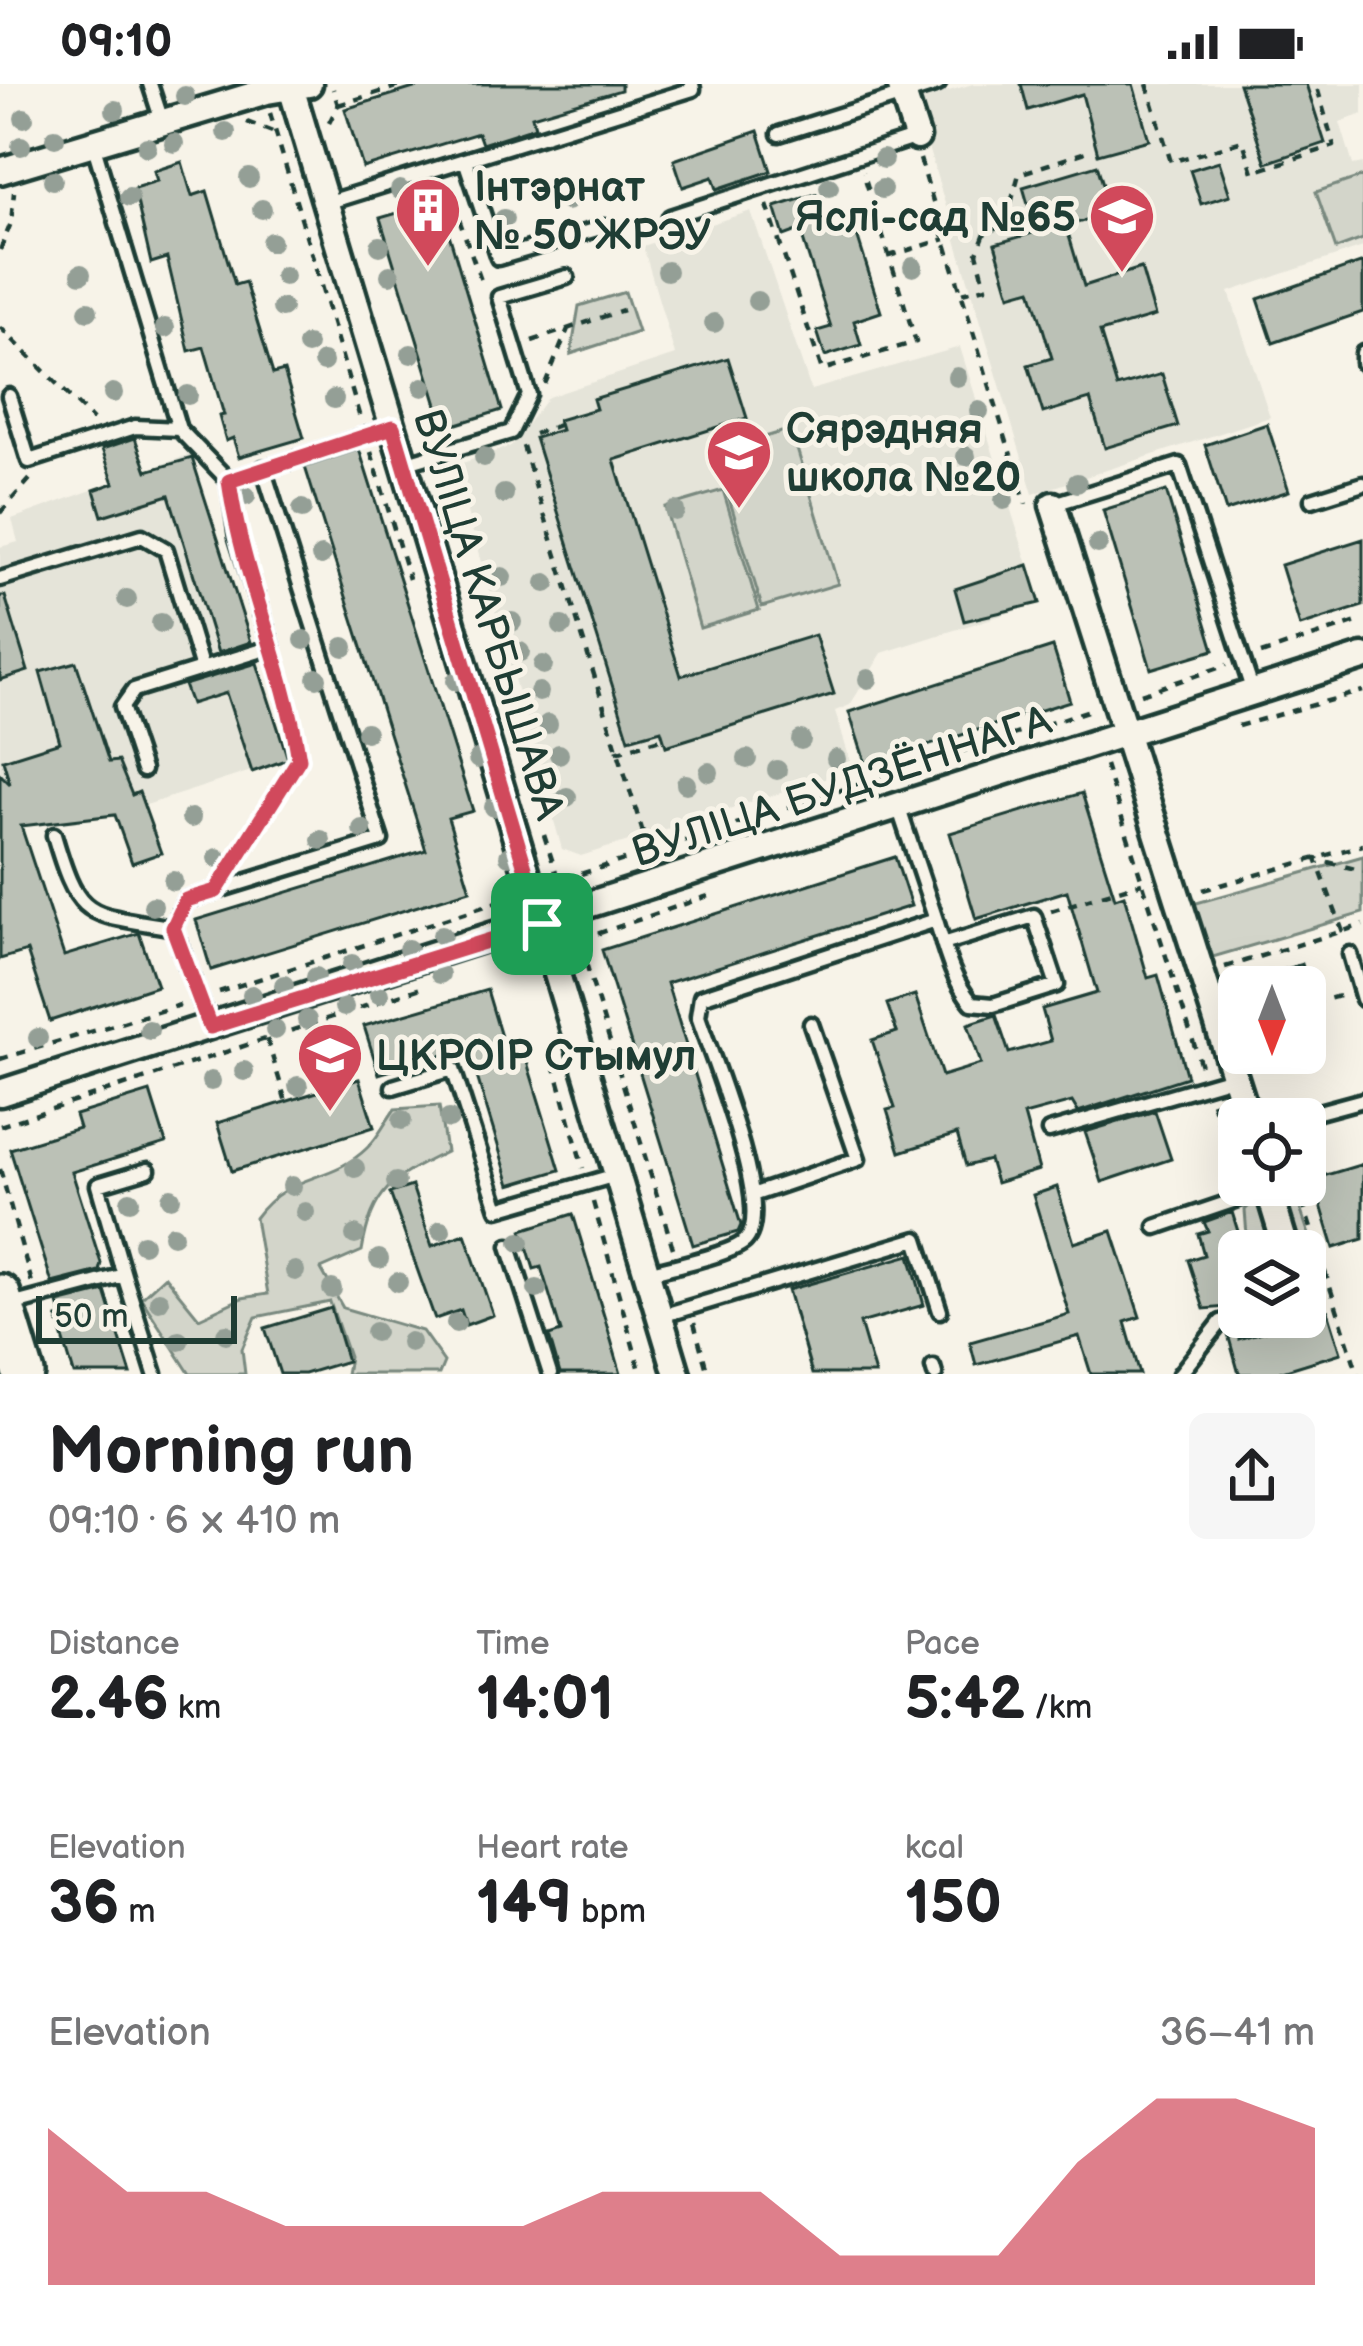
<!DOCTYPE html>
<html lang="en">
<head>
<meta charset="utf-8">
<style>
	:root { --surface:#fff; --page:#f6f6f6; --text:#202124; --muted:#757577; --accent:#d1495b }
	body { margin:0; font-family:"Balsamiq Sans",sans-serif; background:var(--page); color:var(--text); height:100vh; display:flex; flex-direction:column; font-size:45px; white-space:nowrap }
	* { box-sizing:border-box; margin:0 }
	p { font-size:39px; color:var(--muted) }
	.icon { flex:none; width:66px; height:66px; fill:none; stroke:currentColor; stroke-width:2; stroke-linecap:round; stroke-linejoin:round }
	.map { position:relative; height:1290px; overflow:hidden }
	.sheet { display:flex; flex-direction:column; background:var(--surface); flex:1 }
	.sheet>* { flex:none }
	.needle { width:78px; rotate:180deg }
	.tools { position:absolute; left:1218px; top:882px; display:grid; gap:24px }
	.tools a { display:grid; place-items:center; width:108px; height:108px; border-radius:18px; background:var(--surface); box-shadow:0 12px 48px #0002; font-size:60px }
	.scale { position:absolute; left:36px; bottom:30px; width:201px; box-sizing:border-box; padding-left:12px; border:6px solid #1f3d34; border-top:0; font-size:33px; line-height:42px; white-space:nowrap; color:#1f3d34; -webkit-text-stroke:9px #f7f3e8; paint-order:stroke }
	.pin { position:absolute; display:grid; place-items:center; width:102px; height:102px; color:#fff; margin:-51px; border-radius:24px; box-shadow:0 6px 18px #0006 }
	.round { display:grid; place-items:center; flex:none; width:126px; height:126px; border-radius:18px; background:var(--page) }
	.head { display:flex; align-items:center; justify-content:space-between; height:204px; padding:0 48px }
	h1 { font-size:66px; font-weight:700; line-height:90px }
	.stats { display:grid; grid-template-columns:repeat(3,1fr); gap:18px; height:204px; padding:12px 48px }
	.stats div { display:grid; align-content:center }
	.stats b { font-size:60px; font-weight:700 }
	.stats small { font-size:33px; font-weight:400 }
	.stats p { font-size:33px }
	.chart { height:336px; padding:24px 48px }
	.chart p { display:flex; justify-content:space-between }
	.chart svg { width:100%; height:216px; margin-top:12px; fill:var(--accent); opacity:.7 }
	.status { display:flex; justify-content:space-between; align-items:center; height:84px; padding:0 60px; background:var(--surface); direction:ltr }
	.status svg { height:33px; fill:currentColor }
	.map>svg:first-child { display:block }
	.built { fill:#e5e4d9 }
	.green { fill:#d3d5ca; stroke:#79897f; stroke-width:3 }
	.building { fill:#bbc1b6; stroke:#1f3d34; stroke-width:3 }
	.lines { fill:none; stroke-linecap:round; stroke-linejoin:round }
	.service-casing { stroke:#1f3d34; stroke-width:21 }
	.minor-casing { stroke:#1f3d34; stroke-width:33 }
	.primary-casing { stroke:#1f3d34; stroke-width:48 }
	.path { stroke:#1f3d34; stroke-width:4.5; stroke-dasharray:9 9; stroke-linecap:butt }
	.service { stroke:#f7f3e8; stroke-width:12 }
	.minor { stroke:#f7f3e8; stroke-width:24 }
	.primary { stroke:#f7f3e8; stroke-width:39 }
	.tree { fill:#949f96 }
	.route-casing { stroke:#fff; stroke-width:24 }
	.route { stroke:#d1495b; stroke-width:15 }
	.labels { text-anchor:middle; stroke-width:10; stroke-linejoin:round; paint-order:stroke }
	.poi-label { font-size:42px; font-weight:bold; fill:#1f3d34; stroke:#f7f3e8; text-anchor:start }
	.street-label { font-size:42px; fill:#1f3d34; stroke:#f7f3e8 }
</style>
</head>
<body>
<div class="status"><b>09:10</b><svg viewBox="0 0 49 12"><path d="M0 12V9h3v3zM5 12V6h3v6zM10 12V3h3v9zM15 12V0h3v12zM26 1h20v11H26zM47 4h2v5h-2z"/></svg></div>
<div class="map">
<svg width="1363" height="1290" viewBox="0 0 1363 1290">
	<rect width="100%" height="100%" fill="#f7f3e8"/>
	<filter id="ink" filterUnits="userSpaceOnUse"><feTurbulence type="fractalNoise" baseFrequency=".00833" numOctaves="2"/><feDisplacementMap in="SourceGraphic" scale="24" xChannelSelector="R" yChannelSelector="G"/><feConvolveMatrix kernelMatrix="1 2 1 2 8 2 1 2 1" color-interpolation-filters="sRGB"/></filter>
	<g filter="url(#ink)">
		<path class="built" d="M973,0H1363V30L1340,38L1353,81L1363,79V163L1229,208L1270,333L1033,410L914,17Z
			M751,127L811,306L960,263L1040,519L882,569L850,621L835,627L853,686L581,772L562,765L454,382L511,362L548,313L675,271L643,162Z
			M191,370L288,675L112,732L22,742L10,701L0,702V463L18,458L12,435Z"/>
		<path class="green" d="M1363,92V155L1336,165L1316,108Z
			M625,208L638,248L571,270L579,222Z
			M791,345L838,500L762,523L715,368Z
			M723,406L759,526L700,544L665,423Z
			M1363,772V829L1213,873L1193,820Z
			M439,1022L446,1068C392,1094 372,1107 362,1167L321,1185L343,1224L422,1247L444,1278L439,1290H346L349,1273L330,1218L256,1233L242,1265L245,1290H190L141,1214L165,1192L199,1234L242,1214L268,1210L255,1134C289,1087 330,1100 367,1064C378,1054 386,1037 395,1025Z
			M1271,1101H1292L1316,1171L1305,1180V1167L1248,1165L1245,1126Z"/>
		<path class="building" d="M427,0H621V6L532,32L535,43L482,60L478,49L363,84L345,25Z
			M1021,0H1133L1149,56L1098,70L1082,10L1028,26Z
			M1239,0H1306L1325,59L1266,79Z
			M758,47L771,87L717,105L713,93L683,103L674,76Z
			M1219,77L1230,111L1201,120L1190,86Z
			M182,78L192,112L207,107L235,201L245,198L273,290L284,287L304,354L239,373L233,354L226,357L219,332L224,331L204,263L189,267L167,174L151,179L134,104L157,97L154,87Z
			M1097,81L1112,129L1066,142L1084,202L1141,184L1155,232L1100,248L1117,303L1162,290L1178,342L1105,364L1090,315L1043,329L1028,281L1052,274L1031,205L1010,211L995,160L1036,148L1023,103Z
			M816,110L825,140L851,132L881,228L854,237L861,261L825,272L817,247L831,243L800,146L784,152L775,123Z
			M439,117L502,326L444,344L380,134Z
			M1363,178V228L1273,259L1258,215Z
			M728,274L747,334L614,376L681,592L815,551L834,610L666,662L661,646L629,655L535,354L561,346L558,336L596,325L593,315Z
			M1267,340L1289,407L1226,427L1205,361Z
			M135,354L147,387L192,374L251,558L218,569L169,411L102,432L94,406L114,399L102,365Z
			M359,365L473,727L448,734L470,806L211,886L196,836L426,766L305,383Z
			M1166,407L1214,566L1151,585L1103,426Z
			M1363,455V522L1300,542L1281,481Z
			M1028,481L1040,519L964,537L955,505Z
			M0,512H5L28,587L0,596Z
			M1053,563L1070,617L866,681L849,628Z
			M76,578L109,678L118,677L132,711L139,708L161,769L132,779L115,731L21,742L64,872L139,849L157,902L50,937L27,867L0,875V690L10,700L3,676L60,658L40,588Z
			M257,579L288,675L252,688L226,609L191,620L184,601Z
			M1082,709L1115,814L1124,811L1148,894L1158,891L1187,993L1078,1028L1072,1018L1024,1031L1039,1086L996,1099L989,1076L966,1082L957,1050L900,1068L887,1026L895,1024L872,956L897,948L887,920L915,911L942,992L981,980L968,940L996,931L1009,969L1051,957L1042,925L1097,909L1067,807L976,835L950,749Z
			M895,773L911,822L667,899L741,1141L738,1148L693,1161L602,866Z
			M1302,880L1309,903H1245L1244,897Z
			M487,906L507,973L524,968L560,1086L510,1101L468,963L379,990L364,942Z
			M359,995L374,1043L232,1087L217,1039Z
			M150,1008L166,1059L72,1088L101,1179L99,1187L52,1199L10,1065L79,1044L75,1031Z
			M1155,1027L1171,1075L1102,1098L1085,1048Z
			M1363,1080V1155L1334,1164L1313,1095Z
			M412,1102L432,1162L465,1150L493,1231L466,1241L461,1226L435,1235L390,1109Z
			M1057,1103L1074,1159L1112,1147L1140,1233L1125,1238L1140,1290H1091L1079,1252L976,1281L970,1258L1069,1230L1033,1111Z
			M1232,1128L1244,1167H1239V1222L1204,1225L1188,1176L1204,1171L1198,1150L1208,1147L1204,1138Z
			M573,1130L604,1232L621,1290H560L549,1252L561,1248L541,1183L534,1185L522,1146Z
			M910,1171L924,1221L860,1239L875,1290H812L788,1206Z
			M105,1207L131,1290H74L57,1234L62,1233L58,1219Z
			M331,1224L347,1277L304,1290H280L265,1244Z
			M1328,1227L1341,1269L1273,1290H1239L1227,1247L1239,1243V1255Z"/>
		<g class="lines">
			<defs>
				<path id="service" d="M150,0L162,37
					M779,50L938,0
					M93,59L179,345
					M465,76L498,174L604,143
					M326,119L693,5L692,0
					M670,133L917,53
					M1363,269V279
					M9,312L29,377L135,343L179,345L229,397L392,343
					M404,380L511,348L529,311L499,213L567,193
					M1312,416L1363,400
					M1054,420L1179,381L1253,608
					M0,495L142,452L166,466L202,585
					M143,686L122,623L134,606L272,563L237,454L229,397
					M54,751C80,840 87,828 173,844L210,942
					M936,836C945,865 952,896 972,919L993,921L1057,901L1034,832L943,860
					M173,844L186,816L381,756L263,384
					M1350,870L1363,915
					M393,1003L453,985L498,1125L616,1091
					M1293,1035L1363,1016
					M1049,1047L1235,993
					M755,1110L858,1075L811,940
					M1156,1143L1268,1105
					M509,1162L550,1290
					M647,1189C669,1183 730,1171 745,1157C776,1127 711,972 698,932L701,913L936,836L899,725
					M124,1191L155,1290
					M11,1221L124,1191L98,1101L148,1086
					M661,1232L917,1155L940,1227
					M933,1283L935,1290
					M1180,1290L1221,1238L1239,1232"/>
				<path id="minor" d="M290,0L677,1290
					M900,0L917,53
					M0,87L267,7L309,0
					M1053,421L1248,1035
					M0,1009L1363,573
					M1267,1101L1287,1167"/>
				<path id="primary" d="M0,1211L24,1290"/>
			</defs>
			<use href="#service" class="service-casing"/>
			<use href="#minor" class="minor-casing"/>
			<use href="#primary" class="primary-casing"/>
			<path class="path" d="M1147,0L1171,78L1243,57L1253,88L1334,62L1316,0
				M338,21L406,0
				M270,29L360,334
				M247,38L275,49
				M329,39L338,21L333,5
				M920,75L1026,420
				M447,102L483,202
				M767,121L822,286L916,258L863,88
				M0,166L11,139L14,108
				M889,172L945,155
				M962,209L986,203L977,169L985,149L1005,141L1019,90L1089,67
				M0,243L93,336
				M532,257L623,226
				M545,300L568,245
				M534,350L559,341
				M523,362L649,768
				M371,368L409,495
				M0,429L31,394
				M1261,570L1363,536
				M1141,610L1227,581
				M1238,642L1363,607
				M616,668L664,654
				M1105,681L1202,985
				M544,751L559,797L1090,626
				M233,780L299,675L277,579
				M1203,806L1363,761
				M1102,811L1142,799
				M1051,827L1092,814
				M1343,848L1316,775L1363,787
				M1225,883L1363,841
				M219,908L507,815L505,810
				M1313,919L1343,911
				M267,955L286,1018
				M549,962L583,1084
				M0,975L180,921
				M1212,1018L1236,1093
				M0,1042L427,902
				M0,1085L32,1199
				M1297,1101L1358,1290
				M593,1118L641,1290
				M673,1164L579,856L717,809
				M694,1239L708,1290"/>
			<use href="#service" class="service"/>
			<use href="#minor" class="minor"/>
			<use href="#primary" class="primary"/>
		</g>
		<g class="tree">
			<circle cx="185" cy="12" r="10"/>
			<circle cx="115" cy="26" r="10"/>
			<circle cx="24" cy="34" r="10"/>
			<circle cx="226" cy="48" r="10"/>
			<circle cx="55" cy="54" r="10"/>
			<circle cx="174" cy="59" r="10"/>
			<circle cx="21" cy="62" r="10"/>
			<circle cx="147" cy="63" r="10"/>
			<circle cx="883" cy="75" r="10"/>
			<circle cx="249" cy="94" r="10"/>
			<circle cx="53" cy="96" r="10"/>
			<circle cx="829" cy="103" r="10"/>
			<circle cx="882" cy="105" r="10"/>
			<circle cx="400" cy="106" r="10"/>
			<circle cx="129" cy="113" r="10"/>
			<circle cx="567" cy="117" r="10"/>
			<circle cx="262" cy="125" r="10"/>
			<circle cx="504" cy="135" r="10"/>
			<circle cx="271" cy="158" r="10"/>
			<circle cx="380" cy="162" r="10"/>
			<circle cx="913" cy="183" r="10"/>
			<circle cx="667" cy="187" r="10"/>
			<circle cx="81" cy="190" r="10"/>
			<circle cx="390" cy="191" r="10"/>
			<circle cx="284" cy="192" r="10"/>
			<circle cx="757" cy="217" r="10"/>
			<circle cx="282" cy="224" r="10"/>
			<circle cx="88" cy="227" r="10"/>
			<circle cx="714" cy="239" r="10"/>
			<circle cx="165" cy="244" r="10"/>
			<circle cx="307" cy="261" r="10"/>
			<circle cx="411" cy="270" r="10"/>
			<circle cx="323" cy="278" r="10"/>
			<circle cx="957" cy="293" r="10"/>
			<circle cx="423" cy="303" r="10"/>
			<circle cx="113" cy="309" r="10"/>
			<circle cx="188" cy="311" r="10"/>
			<circle cx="334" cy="315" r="10"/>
			<circle cx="979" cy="327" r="10"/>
			<circle cx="433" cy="336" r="10"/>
			<circle cx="966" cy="372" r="10"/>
			<circle cx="484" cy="373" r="10"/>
			<circle cx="1077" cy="399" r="10"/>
			<circle cx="504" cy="410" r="10"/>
			<circle cx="246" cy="412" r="10"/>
			<circle cx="1004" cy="416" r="10"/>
			<circle cx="302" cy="425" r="10"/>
			<circle cx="675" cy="427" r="10"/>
			<circle cx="1098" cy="460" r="10"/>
			<circle cx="321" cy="472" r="10"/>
			<circle cx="502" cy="493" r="10"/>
			<circle cx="546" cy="499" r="10"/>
			<circle cx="127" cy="515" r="10"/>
			<circle cx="512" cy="538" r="10"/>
			<circle cx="161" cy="539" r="10"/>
			<circle cx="562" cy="542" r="10"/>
			<circle cx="304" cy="556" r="10"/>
			<circle cx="344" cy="563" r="10"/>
			<circle cx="520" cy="568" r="10"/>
			<circle cx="543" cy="581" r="10"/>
			<circle cx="317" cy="594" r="10"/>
			<circle cx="868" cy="595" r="10"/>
			<circle cx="456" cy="597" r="10"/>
			<circle cx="539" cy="608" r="10"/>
			<circle cx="548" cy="640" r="10"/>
			<circle cx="366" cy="648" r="10"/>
			<circle cx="801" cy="656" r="10"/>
			<circle cx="559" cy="670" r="10"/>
			<circle cx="478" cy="675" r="10"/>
			<circle cx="747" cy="675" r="10"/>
			<circle cx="836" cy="675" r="10"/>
			<circle cx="777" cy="686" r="10"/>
			<circle cx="709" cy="688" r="10"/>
			<circle cx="686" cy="700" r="10"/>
			<circle cx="567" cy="713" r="10"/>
			<circle cx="494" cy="723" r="10"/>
			<circle cx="191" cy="734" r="10"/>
			<circle cx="362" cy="745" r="10"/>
			<circle cx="321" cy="756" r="10"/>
			<circle cx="509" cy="772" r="10"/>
			<circle cx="217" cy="774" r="10"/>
			<circle cx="173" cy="797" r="10"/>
			<circle cx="153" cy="822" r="10"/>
			<circle cx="442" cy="851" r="10"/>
			<circle cx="408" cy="865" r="10"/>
			<circle cx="352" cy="880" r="10"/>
			<circle cx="440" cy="890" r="10"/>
			<circle cx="316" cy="893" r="10"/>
			<circle cx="284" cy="901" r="10"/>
			<circle cx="379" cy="910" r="10"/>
			<circle cx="252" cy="911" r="10"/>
			<circle cx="344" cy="923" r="10"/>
			<circle cx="307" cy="936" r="10"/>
			<circle cx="149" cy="946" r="10"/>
			<circle cx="275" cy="946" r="10"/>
			<circle cx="38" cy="954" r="10"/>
			<circle cx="244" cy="987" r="10"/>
			<circle cx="211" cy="997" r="10"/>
			<circle cx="298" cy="1002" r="10"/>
			<circle cx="449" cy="1035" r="10"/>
			<circle cx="402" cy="1036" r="10"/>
			<circle cx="355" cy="1084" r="10"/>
			<circle cx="396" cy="1098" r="10"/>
			<circle cx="292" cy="1102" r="10"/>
			<circle cx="171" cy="1114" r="10"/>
			<circle cx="130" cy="1117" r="10"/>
			<circle cx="305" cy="1128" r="10"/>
			<circle cx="441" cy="1146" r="10"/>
			<circle cx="173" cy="1151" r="10"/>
			<circle cx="355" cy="1151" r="10"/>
			<circle cx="520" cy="1158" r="10"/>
			<circle cx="143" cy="1160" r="10"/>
			<circle cx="379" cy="1175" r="10"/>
			<circle cx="295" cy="1187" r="10"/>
			<circle cx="398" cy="1198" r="10"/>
			<circle cx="332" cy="1205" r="10"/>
			<circle cx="537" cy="1205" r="10"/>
			<circle cx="159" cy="1217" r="10"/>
			<circle cx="456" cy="1239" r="10"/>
			<circle cx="375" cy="1248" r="10"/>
			<circle cx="226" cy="1250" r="10"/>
			<circle cx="179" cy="1257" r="10"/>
			<circle cx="410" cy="1258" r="10"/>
		</g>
	</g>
	<g class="lines" filter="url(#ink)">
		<defs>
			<path id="route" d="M393,343L542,840L210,943L173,844L186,816L216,807L299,675C284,580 242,492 229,397Z"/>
		</defs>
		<use href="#route" class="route-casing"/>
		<use href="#route" class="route"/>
	</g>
	<defs>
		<symbol id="building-pin" viewBox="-11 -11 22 30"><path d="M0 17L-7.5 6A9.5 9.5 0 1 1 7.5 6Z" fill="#d1495b" stroke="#f7f3e8"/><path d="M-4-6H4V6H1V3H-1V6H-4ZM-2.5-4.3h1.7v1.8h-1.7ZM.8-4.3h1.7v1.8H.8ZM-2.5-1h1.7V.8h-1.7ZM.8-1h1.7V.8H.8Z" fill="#fff"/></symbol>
		<symbol id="school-pin" viewBox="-11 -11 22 30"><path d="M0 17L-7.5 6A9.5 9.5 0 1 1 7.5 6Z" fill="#d1495b" stroke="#f7f3e8"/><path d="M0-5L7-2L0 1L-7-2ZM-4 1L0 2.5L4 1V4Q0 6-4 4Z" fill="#fff"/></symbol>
	</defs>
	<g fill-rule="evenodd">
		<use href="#building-pin" x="390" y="88" width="76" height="104"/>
		<use href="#school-pin" x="1084" y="94" width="76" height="104"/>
		<use href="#school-pin" x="701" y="330" width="76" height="104"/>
		<use href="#school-pin" x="292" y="933" width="76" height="104"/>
	</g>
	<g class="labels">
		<g class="poi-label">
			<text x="474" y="117">Інтэрнат<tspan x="474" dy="48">№ 50 ЖРЭУ</tspan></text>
			<text x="1076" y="147" text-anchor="end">Яслі-сад №65</text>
			<text x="786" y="359">Сярэдняя<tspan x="786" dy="48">школа №20</tspan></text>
			<text x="376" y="986">ЦКРОІР Стымул</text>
		</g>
		<g class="street-label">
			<text transform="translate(490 530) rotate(73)" y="15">ВУЛІЦА КАРБЫШАВА</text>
			<text transform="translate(841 701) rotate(-18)" y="15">ВУЛІЦА БУДЗЁННАГА</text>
		</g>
	</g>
</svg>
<div class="tools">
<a><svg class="needle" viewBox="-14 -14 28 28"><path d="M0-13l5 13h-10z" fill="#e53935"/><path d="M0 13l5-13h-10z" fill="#757577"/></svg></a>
<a><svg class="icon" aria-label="locate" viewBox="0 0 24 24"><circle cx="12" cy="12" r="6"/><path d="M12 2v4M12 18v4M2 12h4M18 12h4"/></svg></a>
<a><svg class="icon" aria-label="layers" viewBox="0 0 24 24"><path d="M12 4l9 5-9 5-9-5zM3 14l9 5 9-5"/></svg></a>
</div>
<div class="scale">50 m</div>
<div class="pin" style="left:542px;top:840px;background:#1e9e55"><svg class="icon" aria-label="arrive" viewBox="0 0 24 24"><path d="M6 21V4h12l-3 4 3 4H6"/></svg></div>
</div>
<section class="sheet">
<div class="head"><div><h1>Morning run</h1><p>09:10 · 6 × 410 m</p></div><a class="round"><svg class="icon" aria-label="share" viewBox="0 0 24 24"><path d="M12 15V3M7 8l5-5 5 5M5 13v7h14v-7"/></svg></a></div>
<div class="stats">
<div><p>Distance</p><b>2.46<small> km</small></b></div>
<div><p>Time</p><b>14:01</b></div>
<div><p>Pace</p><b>5:42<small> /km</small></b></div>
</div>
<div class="stats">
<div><p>Elevation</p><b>36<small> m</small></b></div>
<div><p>Heart rate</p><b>149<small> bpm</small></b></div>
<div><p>kcal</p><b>150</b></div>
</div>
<div class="chart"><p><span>Elevation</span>36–41 m</p>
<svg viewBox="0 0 160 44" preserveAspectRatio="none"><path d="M0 44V12L10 25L20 25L30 32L40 32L50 32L60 32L70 25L80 25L90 25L100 38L110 38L120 38L130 19L140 6L150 6L160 12V44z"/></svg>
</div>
</section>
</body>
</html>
